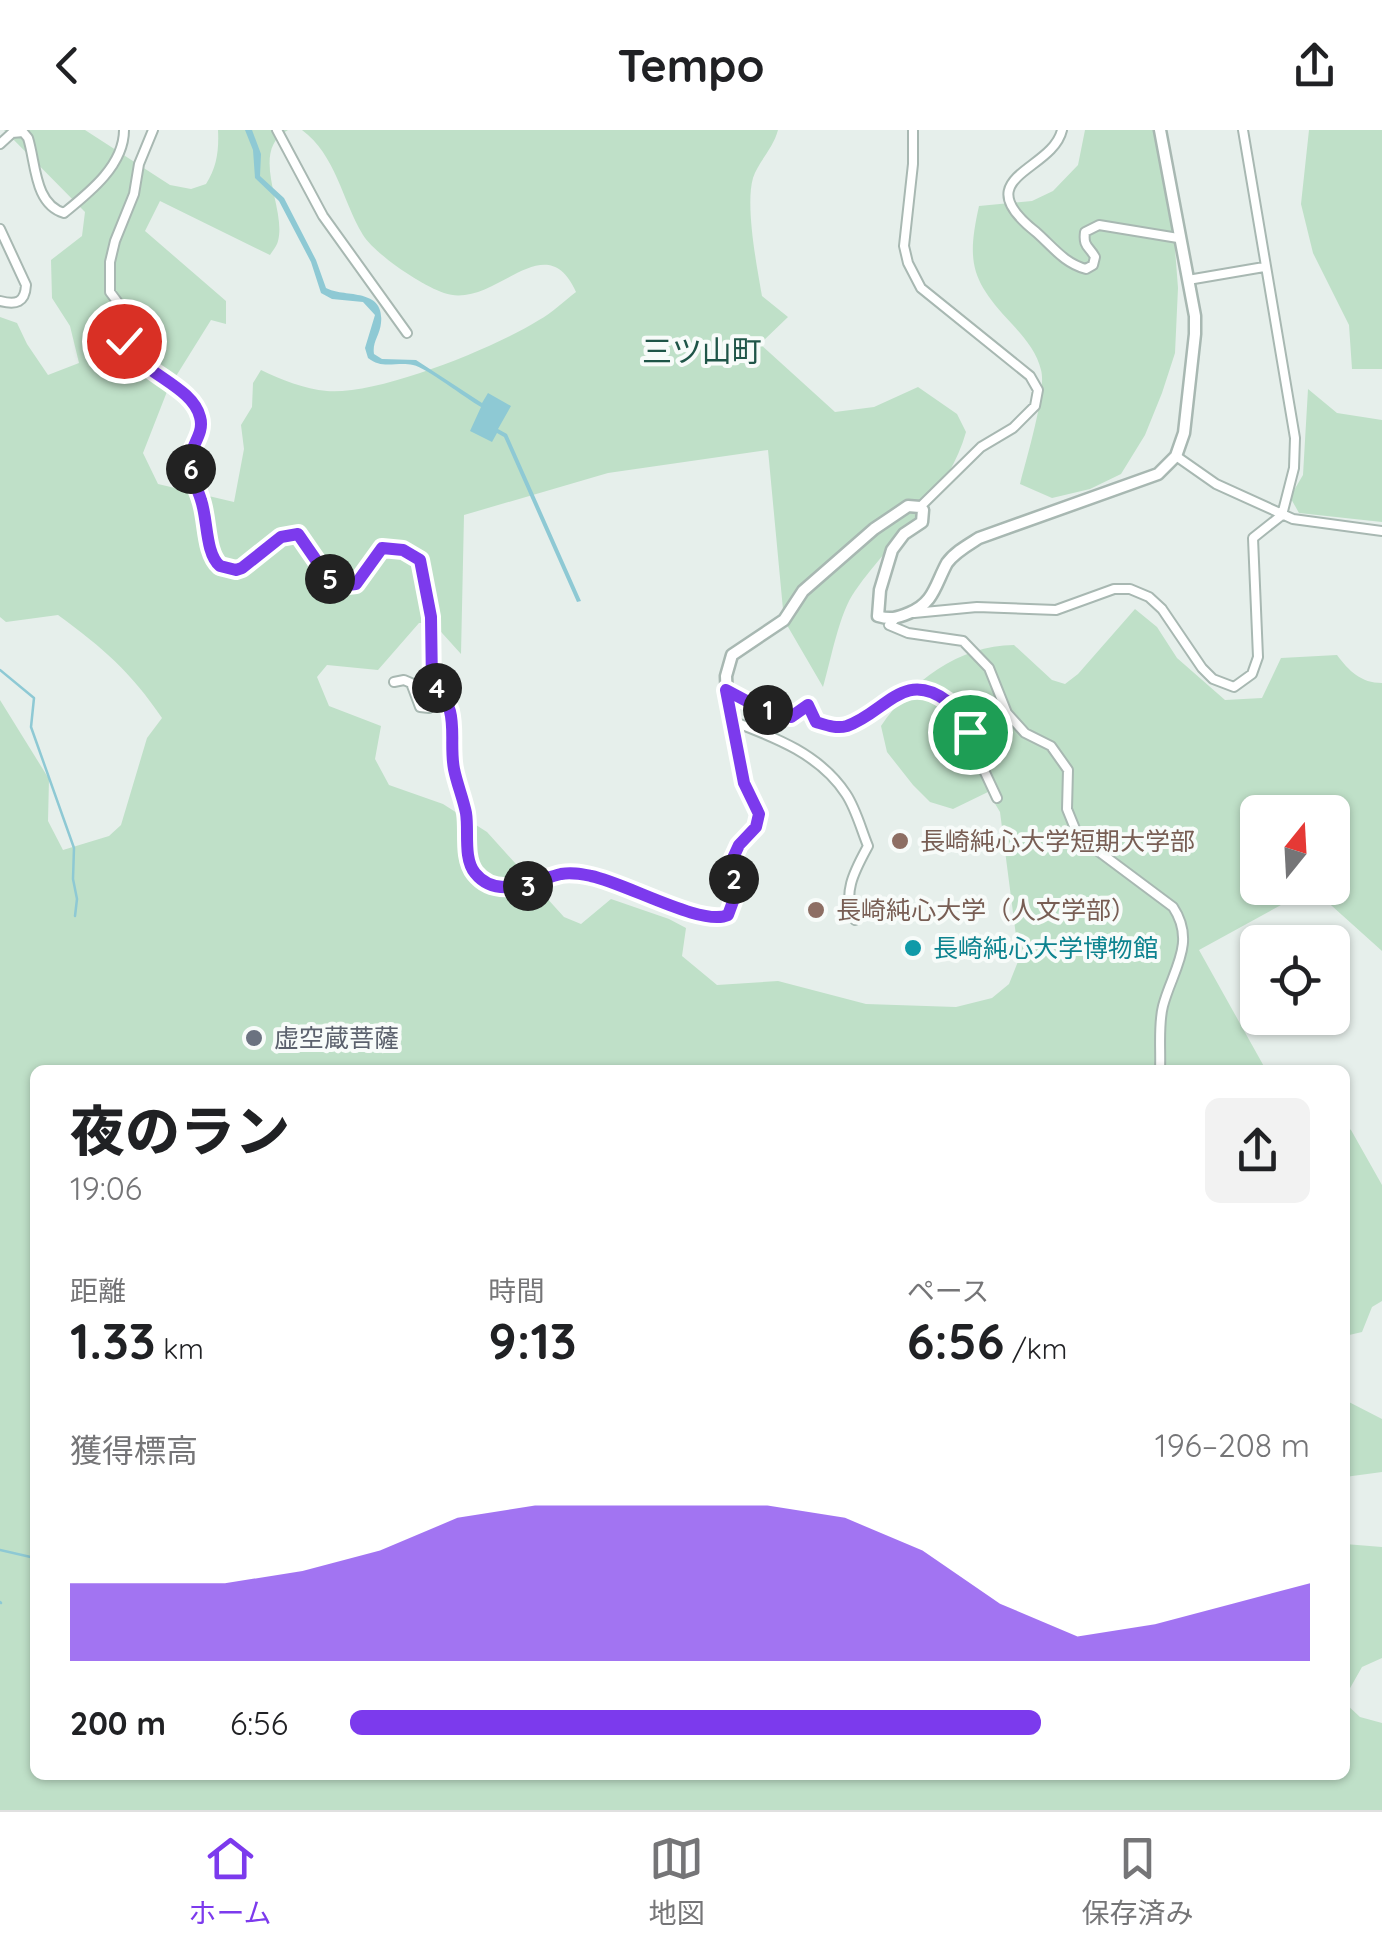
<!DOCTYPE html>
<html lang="ja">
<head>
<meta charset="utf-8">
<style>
	:root { --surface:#fff; --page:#f2f2f2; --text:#202124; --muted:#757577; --line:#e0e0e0; --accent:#7c3aed }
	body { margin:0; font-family:Quicksand,"Noto Sans JP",sans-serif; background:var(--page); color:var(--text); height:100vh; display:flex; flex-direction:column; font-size:38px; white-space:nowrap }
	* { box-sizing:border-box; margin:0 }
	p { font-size:32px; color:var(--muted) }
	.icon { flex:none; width:55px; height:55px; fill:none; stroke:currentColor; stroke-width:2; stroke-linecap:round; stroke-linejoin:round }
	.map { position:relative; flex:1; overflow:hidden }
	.sheet { position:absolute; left:30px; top:935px; width:1320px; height:715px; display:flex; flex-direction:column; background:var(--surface); border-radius:15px; box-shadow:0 2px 8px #0004 }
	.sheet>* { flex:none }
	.needle { width:65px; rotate:18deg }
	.fabs { position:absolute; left:1240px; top:665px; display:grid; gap:20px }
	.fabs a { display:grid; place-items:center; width:110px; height:110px; border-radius:15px; background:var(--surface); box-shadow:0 2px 8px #0004; font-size:50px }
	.pin { position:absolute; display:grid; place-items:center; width:85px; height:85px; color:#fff; margin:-42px; border:5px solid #fff; border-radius:50%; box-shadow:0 2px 10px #0007 }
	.km { position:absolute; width:50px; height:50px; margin:-25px; border-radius:50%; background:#222; color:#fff; font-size:28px; line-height:50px; text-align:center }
	.round { display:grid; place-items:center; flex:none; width:105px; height:105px; border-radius:15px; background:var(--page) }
	.head { display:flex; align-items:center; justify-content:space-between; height:170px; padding:0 40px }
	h1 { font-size:55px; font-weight:800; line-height:75px }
	.stats { display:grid; grid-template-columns:repeat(3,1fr); gap:15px; height:170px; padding:10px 40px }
	.stats div { display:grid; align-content:center }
	.stats b { font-size:50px; font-weight:800 }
	.stats small { font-size:28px; font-weight:400 }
	.stats p { font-size:28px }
	.chart { height:280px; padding:20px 40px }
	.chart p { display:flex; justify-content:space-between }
	.chart svg { width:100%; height:180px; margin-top:10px; fill:var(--accent); opacity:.7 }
	ul { padding:0 40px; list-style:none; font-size:32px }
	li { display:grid; grid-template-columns:160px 120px 1fr; align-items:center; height:75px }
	li i { height:25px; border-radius:12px; background:var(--accent) }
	header { display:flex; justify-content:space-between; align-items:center; height:130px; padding:0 40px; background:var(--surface); font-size:45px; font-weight:800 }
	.menu { display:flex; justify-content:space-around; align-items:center; height:140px; border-top:2px solid var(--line); background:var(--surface); font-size:28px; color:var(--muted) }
	.menu a { display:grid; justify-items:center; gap:5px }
	.menu .current { color:var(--accent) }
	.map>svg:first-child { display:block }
	.green { fill:#bfe0c8; fill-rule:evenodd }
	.water { fill:#8ec9d4 }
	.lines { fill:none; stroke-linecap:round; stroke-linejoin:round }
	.stream { stroke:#8ec9d4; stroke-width:2.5 }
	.minor-casing { stroke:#a8b8b2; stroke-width:12 }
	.tertiary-casing { stroke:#a8b8b2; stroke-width:15 }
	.minor { stroke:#fff; stroke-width:8 }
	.tertiary { stroke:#fff; stroke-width:10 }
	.route-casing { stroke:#fff; stroke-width:20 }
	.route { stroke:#7c3aed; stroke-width:12 }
	.education-dot { fill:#8d6e63; stroke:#f7fbf9; stroke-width:4 }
	.culture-dot { fill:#0f9aa8; stroke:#f7fbf9; stroke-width:4 }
	.worship-dot { fill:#6b7280; stroke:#f7fbf9; stroke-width:4 }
	.labels { text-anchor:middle; stroke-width:8; stroke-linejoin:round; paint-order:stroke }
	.education-label { font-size:25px; fill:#785e54; stroke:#f7fbf9; text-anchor:start }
	.culture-label { font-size:25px; fill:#0d838f; stroke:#f7fbf9; text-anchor:start }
	.worship-label { font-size:25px; fill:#5b616d; stroke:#f7fbf9; text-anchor:start }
	.quarter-label { font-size:30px; fill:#1f5548; stroke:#f7fbf9 }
</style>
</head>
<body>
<header><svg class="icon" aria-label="back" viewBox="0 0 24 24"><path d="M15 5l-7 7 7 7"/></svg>Tempo<svg class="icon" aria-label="share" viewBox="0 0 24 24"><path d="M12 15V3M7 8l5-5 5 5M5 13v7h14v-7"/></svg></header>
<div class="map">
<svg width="1382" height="1680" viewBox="0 0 1382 1680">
	<rect width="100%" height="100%" fill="#e6efeb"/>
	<path class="green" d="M4,0H85L170,55L191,59L206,54C217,37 219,20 218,0H288C248,21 287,78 278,111C277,116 273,120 270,125L160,71L145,101L226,171V194L211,190L168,259L143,323L158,354L234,372L244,319L241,295L252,277L253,253L261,240C282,250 304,259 327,261C379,265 494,218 539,190C552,183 564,171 576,162C545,92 494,181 444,163C421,155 376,125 363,105C342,70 336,25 302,0H778C773,19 758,32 753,48C745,76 757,137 762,166L788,187L760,214L835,282L874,277L918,257L957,284L966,302C948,367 892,407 855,461C839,483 831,530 823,557L784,490L768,320L608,343L464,385L461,524L433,493H419L378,540L327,535L317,547L329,576L381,596L375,629L389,655L443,674L487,702L564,787L581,794L611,769L669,789L686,798L682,826L717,855L778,851L866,874L956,877L992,868L1009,854L1019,829L1000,682L988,662L953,679L930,672L913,655L887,622L881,596C911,552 959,515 1014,515L1052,550L1065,554L1078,544L1135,479L1157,497L1177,528L1225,570L1262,568L1281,528L1337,525C1349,541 1361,553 1382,553V821L1312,758L1199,820L1266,940H35V1645H1345V1573L1360,1587L1382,1593V1680H0V570L49,649L48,691L63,720L109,706L121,695L147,608L162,588C130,541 103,518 58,485L6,492L0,487V187L17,193L27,214L48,245L79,233L70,196L52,168L51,130L82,106L85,82ZM1258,682H1332V758H1258Z
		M1085,0H1166L1178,158L1175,223L1162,263L1145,305L1121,344L1090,359L1052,368L1020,354C1026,330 1047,261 1041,240C1037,222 1024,207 1012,194C972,151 966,134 979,76L1032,71L1053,61L1078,35Z
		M1309,0H1382V239H1352L1349,195L1313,123L1301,74Z
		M1308,259L1337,283L1382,290V392L1299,383L1290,367L1303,345Z
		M1345,996L1351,1000L1382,1055V1171L1372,1177L1362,1202L1345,1206Z
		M1345,1270L1382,1289V1342L1345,1347Z
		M1345,1414L1382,1417V1528L1362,1537L1345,1567Z"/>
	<path class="water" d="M245,0H252L261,24L260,46L284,68L316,130L326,158C344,168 385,157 381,193C380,205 372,212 374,224L382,229L416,230L482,273L488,263L511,276L498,299L507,304L581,471L577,472L504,307L497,303L492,312L470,301L481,277C465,268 427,238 413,235C397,231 383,240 368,228L365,218L375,185L363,172L332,169L321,163L311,132L279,71L255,48L253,20Z"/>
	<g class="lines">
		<path class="stream" d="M0,540L34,568L31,597L74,718L73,749L77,769L75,786
			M0,1420L35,1428
			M0,1472L1,1473"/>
		<defs>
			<path id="minor" d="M153,0L139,34L134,64L115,111L110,132V162L122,178L124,211L131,227L184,265L199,282L200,304L189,331L209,398V420L220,436L236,440L281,407L298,404C311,418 334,476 359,451C368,441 372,427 381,418C393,417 410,418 419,428C437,450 432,550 429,578L420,577L411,553L404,550L394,552
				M277,0L323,86L407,203
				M913,0V34L904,116L908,133L921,158L1030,246L1038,260L1035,276L1013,298L981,317L920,377
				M1062,0C1052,42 965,46 1036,102C1053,117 1064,133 1086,139L1093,135L1095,127C1089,116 1083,117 1085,102L1099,95L1178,108
				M0,14L12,3L23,2L28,8C36,33 34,74 64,83C90,62 124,35 124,0
				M0,99L26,155C25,173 16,175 0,171
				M1188,150L1264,137
				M1176,326L1216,354L1293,389L1382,401
				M914,483L977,477L1056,480L1114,459H1130L1149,467L1162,479L1202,538L1213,549L1234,557L1252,544L1258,527L1253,408L1282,385L1294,338L1295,308L1243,0
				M895,489L889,495L908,503L963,511L989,538L1007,583L1025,603L1051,616L1068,640L1067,679L1078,706L1173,777C1197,813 1172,841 1163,876C1158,895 1161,920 1160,940
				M432,555L448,572L453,584V634L466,681L470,733L476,744L484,751L511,757L577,743L620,752L695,786L721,788L734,776L733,728L739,715L756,697L759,684L744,653
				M726,560L756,576L791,587L808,575L816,592L836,598L849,595L906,560L925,559L945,568L969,593L975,621L997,668
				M732,591C774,607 820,624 846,664C856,679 861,699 868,716C855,740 841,764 855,790"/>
			<path id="tertiary" d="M744,653L727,571L726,546L732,525L784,490L803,461L874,399L908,376L920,377L923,380L922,392L904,404L892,420L880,460L878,486C890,490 897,488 909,483C934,473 935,455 947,433C955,422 968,415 979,408L1158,344L1176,326L1184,303L1195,204V186L1160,0"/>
		</defs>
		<use href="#minor" class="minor-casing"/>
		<use href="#tertiary" class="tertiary-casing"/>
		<use href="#minor" class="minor"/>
		<use href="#tertiary" class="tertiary"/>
	</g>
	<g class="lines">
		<defs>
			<path id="route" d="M124,211C140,244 192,255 200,287C205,304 190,316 189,332C189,344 198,359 201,370C208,390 205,423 220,436L236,440L242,438L281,407L298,404L327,446L339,456L356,454L382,418L403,420L420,430L431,487L432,555C462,578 448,608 454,639C457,654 463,668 466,683C469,701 463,728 475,743C497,771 535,750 561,744C572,742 581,744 591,746C626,753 702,797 728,785L735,766L733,728L739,715L756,697L759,684L744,653L726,560L756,576L791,587L808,575L816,592C826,595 836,599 847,596C885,583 903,539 947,571C959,579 968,588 970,602"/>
		</defs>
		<use href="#route" class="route-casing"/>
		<use href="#route" class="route"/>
	</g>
	<g class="education-dot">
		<circle cx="900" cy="711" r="10"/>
		<circle cx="816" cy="780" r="10"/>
	</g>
	<circle class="culture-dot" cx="913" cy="818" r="10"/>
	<circle class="worship-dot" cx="254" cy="908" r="10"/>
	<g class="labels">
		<g class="education-label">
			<text x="920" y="720">長崎純心大学短期大学部</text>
			<text x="836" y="789">長崎純心大学（人文学部）</text>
		</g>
		<g class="culture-label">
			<text x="933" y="827">長崎純心大学博物館</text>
		</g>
		<g class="worship-label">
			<text x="274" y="917">虚空蔵菩薩</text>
		</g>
		<g class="quarter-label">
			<text x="702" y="232">三ツ山町</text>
		</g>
	</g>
</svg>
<div class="fabs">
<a><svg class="needle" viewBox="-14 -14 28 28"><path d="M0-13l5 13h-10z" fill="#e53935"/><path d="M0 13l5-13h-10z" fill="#757577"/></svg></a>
<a><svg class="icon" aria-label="locate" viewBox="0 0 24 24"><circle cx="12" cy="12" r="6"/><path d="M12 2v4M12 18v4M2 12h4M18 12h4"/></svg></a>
</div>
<div class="pin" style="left:970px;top:602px;background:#1e9e55"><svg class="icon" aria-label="arrive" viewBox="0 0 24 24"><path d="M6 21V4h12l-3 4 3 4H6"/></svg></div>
<div class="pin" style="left:124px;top:211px;background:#d93025"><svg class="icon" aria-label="check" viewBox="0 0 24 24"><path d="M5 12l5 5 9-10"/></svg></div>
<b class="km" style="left:768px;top:580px">1</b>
<b class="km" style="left:734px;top:749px">2</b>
<b class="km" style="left:528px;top:756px">3</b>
<b class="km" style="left:437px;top:558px">4</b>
<b class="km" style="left:330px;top:449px">5</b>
<b class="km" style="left:191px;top:339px">6</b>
<section class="sheet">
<div class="head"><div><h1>夜のラン</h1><p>19:06</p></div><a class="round"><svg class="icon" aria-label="share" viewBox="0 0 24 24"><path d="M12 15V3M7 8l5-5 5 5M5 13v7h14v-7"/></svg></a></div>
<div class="stats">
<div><p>距離</p><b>1.33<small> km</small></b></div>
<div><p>時間</p><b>9:13</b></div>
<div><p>ペース</p><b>6:56<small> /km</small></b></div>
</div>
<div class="chart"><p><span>獲得標高</span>196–208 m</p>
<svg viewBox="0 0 160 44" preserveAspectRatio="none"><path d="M0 44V25L10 25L20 25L30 22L40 17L50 9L60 6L70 6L80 6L90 6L100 9L110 17L120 30L130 38L140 35L150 30L160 25V44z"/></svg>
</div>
<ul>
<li><b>200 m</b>6:56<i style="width:72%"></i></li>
</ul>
</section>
</div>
<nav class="menu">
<a class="current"><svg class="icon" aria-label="home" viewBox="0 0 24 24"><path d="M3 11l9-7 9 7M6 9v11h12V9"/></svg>ホーム</a>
<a><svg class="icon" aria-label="map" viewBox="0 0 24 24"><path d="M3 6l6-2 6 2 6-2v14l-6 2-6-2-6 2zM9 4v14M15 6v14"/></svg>地図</a>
<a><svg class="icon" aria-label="saved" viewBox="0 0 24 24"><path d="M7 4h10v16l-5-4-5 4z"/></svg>保存済み</a>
</nav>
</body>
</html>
